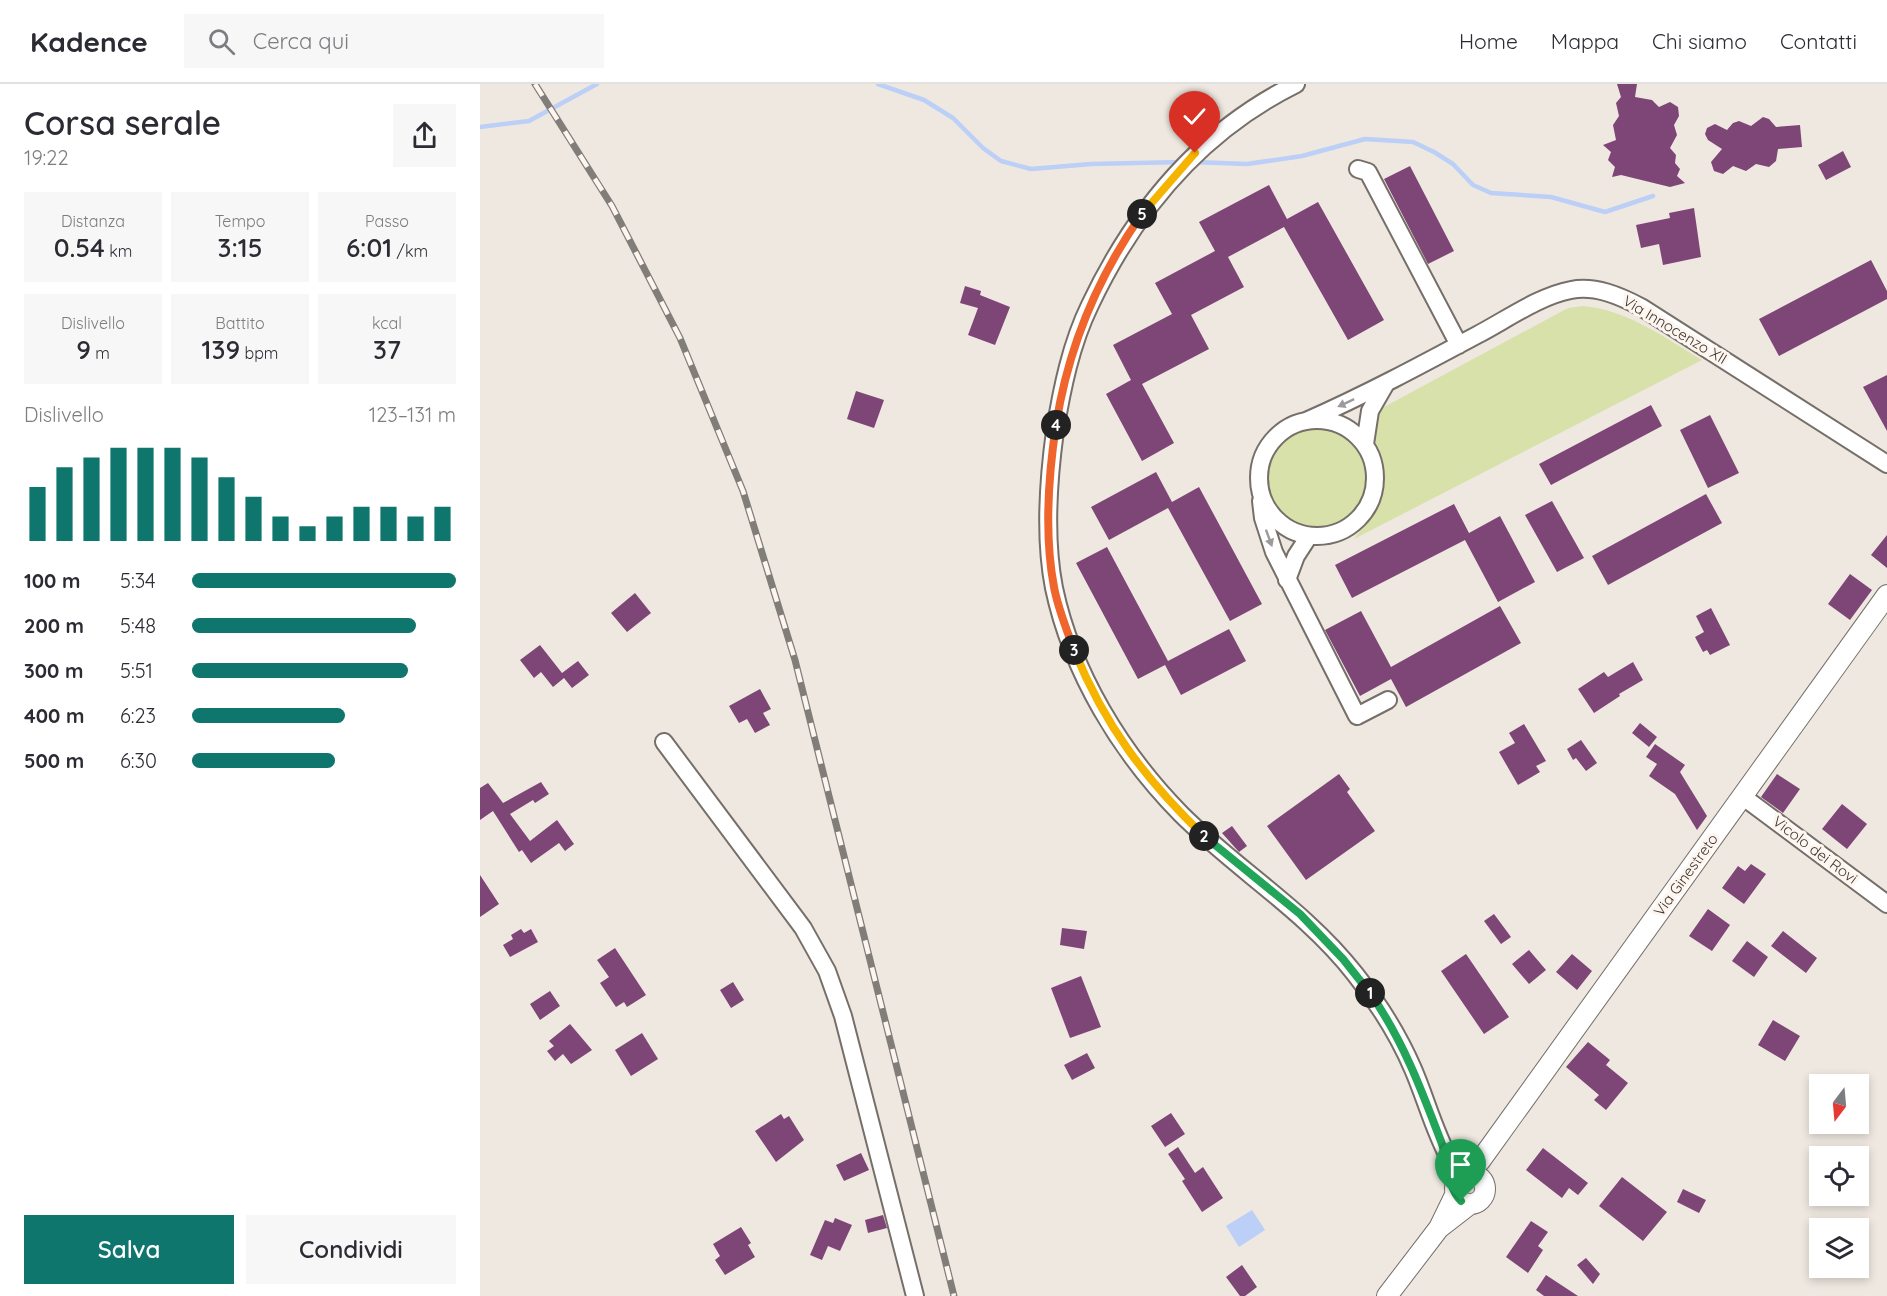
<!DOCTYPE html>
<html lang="it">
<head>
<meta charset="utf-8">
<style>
	:root { --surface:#fff; --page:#f7f7f7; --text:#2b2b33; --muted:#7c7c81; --line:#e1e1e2; --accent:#0f766e }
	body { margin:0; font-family:Quicksand,sans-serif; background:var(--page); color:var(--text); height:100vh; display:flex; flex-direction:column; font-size:22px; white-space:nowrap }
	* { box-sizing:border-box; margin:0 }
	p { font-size:20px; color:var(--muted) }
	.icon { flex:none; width:33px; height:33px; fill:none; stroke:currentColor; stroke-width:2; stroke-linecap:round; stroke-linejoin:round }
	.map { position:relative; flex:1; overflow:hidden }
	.panel { display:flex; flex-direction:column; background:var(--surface); width:480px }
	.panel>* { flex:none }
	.needle { width:39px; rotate:196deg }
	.controls { position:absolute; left:1329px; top:990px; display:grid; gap:12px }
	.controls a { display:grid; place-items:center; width:60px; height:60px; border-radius:0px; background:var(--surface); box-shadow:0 3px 9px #0003; font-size:30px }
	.pin { position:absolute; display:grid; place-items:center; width:51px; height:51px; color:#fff; margin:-62px -26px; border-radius:50% 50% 50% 0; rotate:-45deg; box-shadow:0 0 6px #0007 }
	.pin .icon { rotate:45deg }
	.km { position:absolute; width:30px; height:30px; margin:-15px; border-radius:50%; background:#222; color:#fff; font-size:16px; line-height:30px; text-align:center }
	.round { display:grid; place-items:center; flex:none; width:63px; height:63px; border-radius:0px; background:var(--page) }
	.headline { display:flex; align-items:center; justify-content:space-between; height:102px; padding:0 24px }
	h1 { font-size:33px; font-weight:600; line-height:45px }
	.stats { display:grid; grid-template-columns:repeat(3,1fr); gap:9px; height:102px; padding:6px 24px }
	.stats div { display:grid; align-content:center; border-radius:0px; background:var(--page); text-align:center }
	.stats b { font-size:26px; font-weight:600 }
	.stats small { font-size:16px; font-weight:400 }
	.stats p { font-size:16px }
	.chart { height:168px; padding:12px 24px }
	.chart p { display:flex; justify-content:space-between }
	.chart svg { width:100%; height:108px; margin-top:6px; stroke:var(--accent); stroke-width:6 }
	.cta { display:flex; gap:12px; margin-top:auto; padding:12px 24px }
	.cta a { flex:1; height:69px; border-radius:0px; background:var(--accent); color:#fff; font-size:24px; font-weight:600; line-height:69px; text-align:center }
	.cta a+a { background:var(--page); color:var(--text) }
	ul { padding:0 24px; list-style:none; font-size:20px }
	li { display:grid; grid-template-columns:96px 72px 1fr; align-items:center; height:45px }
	li i { height:15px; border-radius:8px; background:var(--accent) }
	header { display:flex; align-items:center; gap:36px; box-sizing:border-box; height:84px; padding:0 30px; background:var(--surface); border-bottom:2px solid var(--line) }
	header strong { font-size:28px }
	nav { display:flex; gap:33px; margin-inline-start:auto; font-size:21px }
	.search { width:420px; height:54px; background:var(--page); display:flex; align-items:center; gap:15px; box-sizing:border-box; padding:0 21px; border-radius:0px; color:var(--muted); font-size:22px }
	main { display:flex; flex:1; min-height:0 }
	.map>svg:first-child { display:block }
	.green { fill:#d7e1a9 }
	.water { fill:#bbcff7 }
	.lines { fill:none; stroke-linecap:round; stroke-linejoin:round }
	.stream { stroke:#bbcff7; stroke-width:4.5 }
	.building { fill:#7d4676 }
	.minor-casing { stroke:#766f69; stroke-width:20 }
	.tertiary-casing { stroke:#766f69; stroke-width:22 }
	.minor { stroke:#fff; stroke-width:16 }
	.tertiary { stroke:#fff; stroke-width:20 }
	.rail-casing { stroke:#817d79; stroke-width:7 }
	.rail { stroke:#fdf5ee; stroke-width:4.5; stroke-dasharray:14; stroke-linecap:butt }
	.oneway { fill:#9c9a9a }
	.split-1-casing { stroke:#fff; stroke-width:12 }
	.split-2-casing { stroke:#fff; stroke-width:12 }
	.split-3-casing { stroke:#fff; stroke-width:12 }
	.split-4-casing { stroke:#fff; stroke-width:12 }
	.split-5-casing { stroke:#fff; stroke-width:12 }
	.split-6-casing { stroke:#fff; stroke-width:12 }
	.split-1 { stroke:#22a559; stroke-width:8 }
	.split-2 { stroke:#22a559; stroke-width:8 }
	.split-3 { stroke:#f5b400; stroke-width:8 }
	.split-4 { stroke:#f0652b; stroke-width:8 }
	.split-5 { stroke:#f0652b; stroke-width:8 }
	.split-6 { stroke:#f5b400; stroke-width:8 }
	.labels { text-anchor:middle; stroke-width:6; stroke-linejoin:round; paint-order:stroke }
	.street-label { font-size:15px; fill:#393634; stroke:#fdf5ee }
</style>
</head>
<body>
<header>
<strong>Kadence</strong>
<div class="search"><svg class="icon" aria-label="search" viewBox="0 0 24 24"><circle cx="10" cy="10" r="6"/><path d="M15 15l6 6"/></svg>Cerca qui</div>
<nav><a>Home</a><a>Mappa</a><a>Chi siamo</a><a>Contatti</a></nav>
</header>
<main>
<section class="panel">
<div class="headline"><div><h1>Corsa serale</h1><p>19:22</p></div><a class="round"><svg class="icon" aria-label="share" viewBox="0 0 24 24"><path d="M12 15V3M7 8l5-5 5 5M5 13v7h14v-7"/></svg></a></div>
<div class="stats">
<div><p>Distanza</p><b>0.54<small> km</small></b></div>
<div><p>Tempo</p><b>3:15</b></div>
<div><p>Passo</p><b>6:01<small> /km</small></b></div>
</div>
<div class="stats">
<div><p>Dislivello</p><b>9<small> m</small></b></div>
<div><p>Battito</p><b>139<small> bpm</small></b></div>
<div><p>kcal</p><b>37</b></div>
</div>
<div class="chart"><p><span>Dislivello</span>123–131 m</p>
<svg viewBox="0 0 160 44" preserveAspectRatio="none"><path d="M5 44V22M15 44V14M25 44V10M35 44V6M45 44V6M55 44V6M65 44V10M75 44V18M85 44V26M95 44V34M105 44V38M115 44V34M125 44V30M135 44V30M145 44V34M155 44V30"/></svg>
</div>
<ul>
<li><b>100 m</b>5:34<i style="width:100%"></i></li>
<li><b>200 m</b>5:48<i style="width:85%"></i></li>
<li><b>300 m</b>5:51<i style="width:82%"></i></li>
<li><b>400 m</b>6:23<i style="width:58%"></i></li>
<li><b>500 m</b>6:30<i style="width:54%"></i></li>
</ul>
<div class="cta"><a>Salva</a><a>Condividi</a></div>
</section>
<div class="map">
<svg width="1407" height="1212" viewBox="0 0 1407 1212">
	<rect width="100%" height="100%" fill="#efe8e1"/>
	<path class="green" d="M1103,222C1148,226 1183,253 1222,276L874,455L895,428L902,409L903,383L891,359L895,333L904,323L1088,224Z
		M786 394a51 51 0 1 1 102 0a51 51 0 1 1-102 0Z"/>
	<path class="water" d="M772,1126L785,1146L759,1163L746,1142Z"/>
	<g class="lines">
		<path class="stream" d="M398,0L444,16L473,34L503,64L521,77L551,85L611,80L703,78
			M0,43L49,37L117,0
			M714,78L767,80L822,72L885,55L933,58L954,68L973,80L993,101L1011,109L1071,113L1125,128L1173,112"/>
	</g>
	<path class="building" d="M1137,0H1157L1155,13L1172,16L1179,23L1190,18L1198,23L1199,32L1194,41L1197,51L1190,64L1196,71L1195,79L1200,85L1197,92L1205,99L1190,103L1141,91L1132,93L1135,83L1128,76L1131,68L1123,61L1136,56L1133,41L1139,32L1136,19L1141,13Z
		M1283,33L1289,35L1296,43L1320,41L1322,63L1298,65L1296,77L1289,83L1276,80L1266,87L1253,82L1243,90L1234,87L1231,78L1242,65L1228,56L1225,50L1227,44L1235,40L1247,46L1253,39L1259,37L1271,42Z
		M1363,67L1371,83L1346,96L1338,81Z
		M930,82L974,167L948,180L904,95Z
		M789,101L807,135L838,118L904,236L868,256L804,143L748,173L764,203L711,231L729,265L662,300L694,359L662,377L626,310L651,296L633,261L692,230L675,199L735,167L719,138Z
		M1214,124L1221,173L1183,181L1179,160L1161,164L1156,141L1190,134L1189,129Z
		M1391,176L1407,207V215L1299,272L1279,235Z
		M485,202L501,207L500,211L530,223L515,261L488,251L498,224L480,219Z
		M1407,291V347L1383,303Z
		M376,307L404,316L394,344L367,335Z
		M1171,321L1182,342L1071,401L1059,380Z
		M1230,331L1259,389L1228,404L1200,346Z
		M676,388L692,418L719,403L782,520L750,537L688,424L629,456L611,423Z
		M1226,410L1242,439L1128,501L1112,472Z
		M1072,417L1104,474L1077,488L1045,431Z
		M974,420L989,449L1020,432L1055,498L1018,518L985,456L872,514L855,481Z
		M1407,451V484L1391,471Z
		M627,463L688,577L749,545L766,577L701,611L685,581L658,595L596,479Z
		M1370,490L1392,506L1370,536L1348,520Z
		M155,509L171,529L147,548L131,529Z
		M1020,522L1041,559L926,623L911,595L880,612L845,546L881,527L911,583Z
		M1231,524L1250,561L1230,571L1227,566L1223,568L1215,553L1224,548L1216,532Z
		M60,561L82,589L98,577L109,591L92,604L84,594L73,603L61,588L54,594L40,576Z
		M1153,578L1163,596L1139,610L1140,612L1114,629L1098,605L1124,588L1128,593Z
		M280,605L291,625L283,629L290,641L275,649L267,635L259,639L249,622Z
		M1160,639L1177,653L1169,663L1152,649Z
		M1044,640L1066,677L1056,682L1060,688L1038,701L1019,668L1035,659L1029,649Z
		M1101,656L1117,679L1106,687L1096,674L1093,676L1087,665Z
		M1175,660L1205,681L1200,688L1227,732L1217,746L1195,710L1169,692L1177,680L1166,673Z
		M859,690L870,705L867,708L895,747L826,796L787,742Z
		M1297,690L1320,705L1303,729L1281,713Z
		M61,698L69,710L55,719L53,716L30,730L50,757L77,736L94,760L85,767L79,759L51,779L42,766L39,768L13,727L0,736V704L8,699L23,719Z
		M1362,720L1387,740L1367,765L1342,745Z
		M752,742L767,762L759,768L742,749Z
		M1271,780L1286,790L1264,820L1242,804L1258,782L1265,787Z
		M0,791L19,820L0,833Z
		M1228,825L1250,841L1232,867L1209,852Z
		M1014,830L1031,853L1021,860L1004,837Z
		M582,844L607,847L604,865L580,861Z
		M41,845L44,849L51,845L58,858L30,873L23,861L33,855L31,851Z
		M1303,847L1337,874L1326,889L1291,862Z
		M1267,857L1288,873L1274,893L1252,877Z
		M135,864L166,911L147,923L144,918L136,923L120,899L129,893L117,876Z
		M1049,866L1066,886L1049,900L1032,880Z
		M986,870L1029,933L1004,950L961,887Z
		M1092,870L1112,887L1097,906L1076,888Z
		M601,892L621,943L590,954L571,904Z
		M253,898L264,916L251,924L240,906Z
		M70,907L80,922L60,936L50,920Z
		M1293,936L1320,952L1305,977L1278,961Z
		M90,940L112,966L91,980L83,970L75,977L67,967L74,962L69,957Z
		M162,949L178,975L151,992L135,966Z
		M1108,958L1130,976L1126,981L1148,999L1126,1026L1114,1016L1119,1011L1086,983Z
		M607,969L615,984L592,996L584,981Z
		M691,1029L705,1050L685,1063L671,1042Z
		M301,1030L304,1035L309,1032L324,1056L296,1078L275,1047Z
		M698,1063L715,1089L723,1083L743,1114L722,1128L702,1097L705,1095L688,1070Z
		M1063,1064L1108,1099L1098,1111L1089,1104L1082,1114L1046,1086Z
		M381,1069L389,1086L364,1097L356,1081Z
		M1142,1093L1187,1128L1163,1157L1119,1122Z
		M1203,1105L1226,1116L1219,1129L1197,1118Z
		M403,1131L407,1144L388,1149L385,1136Z
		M355,1134L372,1141L360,1167L348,1162L342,1176L330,1171L345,1136L353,1139Z
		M1051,1137L1068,1148L1058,1162L1063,1166L1048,1189L1026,1173Z
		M261,1143L271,1159L268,1161L275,1173L245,1191L235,1176L240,1172L233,1160Z
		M1106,1174L1120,1190L1113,1200L1097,1181Z
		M762,1181L777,1203L765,1212H760L746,1193Z
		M1066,1191L1098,1212H1064L1056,1206Z"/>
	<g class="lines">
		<defs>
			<path id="minor" d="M816,0C721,47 655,126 610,221C591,260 582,304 575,347C568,398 564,453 574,504C592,589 641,669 701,730C757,786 826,827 875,890C898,919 918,950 933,985C946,1015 954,1047 970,1076L978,1085L986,1090
				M878,85L888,88L979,261
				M779 394a58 58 0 1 1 116 0a58 58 0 1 1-116 0Z
				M826,337C885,311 941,281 997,251C1026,236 1059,212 1091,206C1115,201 1140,212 1161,223L1407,380
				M885,360L890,327L905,301
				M781,417L783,434L794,468L877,632L908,616
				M807,496L816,472L829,452
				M184,658L323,844L347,887L363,932L435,1212
				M1262,712L1407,820"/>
			<path id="tertiary" d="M975 1105a15 15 0 1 1 30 0a15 15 0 1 1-30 0Z
				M986,1090L1000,1077L1407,511
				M976,1109L959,1144L990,1120
				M907,1212L959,1144"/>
		</defs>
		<use href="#minor" class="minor-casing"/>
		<use href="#tertiary" class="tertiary-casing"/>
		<use href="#minor" class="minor"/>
		<use href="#tertiary" class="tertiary"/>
		<defs>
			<path id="rail" d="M55,0L132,122L200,254L263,407L315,576L474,1212"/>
		</defs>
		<use href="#rail" class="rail-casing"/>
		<use href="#rail" class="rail"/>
	</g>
	<defs><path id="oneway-solid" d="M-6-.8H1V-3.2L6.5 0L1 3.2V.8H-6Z" transform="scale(1.5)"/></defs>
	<g class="oneway">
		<use href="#oneway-solid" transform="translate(866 319) rotate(155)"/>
		<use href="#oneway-solid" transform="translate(789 454) rotate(70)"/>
	</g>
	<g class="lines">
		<defs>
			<path id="split-1" d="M890,909C923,956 942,1007 962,1060C968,1078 967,1103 981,1117"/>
			<path id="split-2" d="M724,752L820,830L863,875L890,909"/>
			<path id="split-3" d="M594,566C625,642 665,695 724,752"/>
			<path id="split-4" d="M576,341C568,394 564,450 574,503C578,525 587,546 594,566"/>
			<path id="split-5" d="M576,341C588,264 617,194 662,130"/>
			<path id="split-6" d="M662,130L715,69"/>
		</defs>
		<use href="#split-1" class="split-1-casing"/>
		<use href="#split-2" class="split-2-casing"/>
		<use href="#split-3" class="split-3-casing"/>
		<use href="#split-4" class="split-4-casing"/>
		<use href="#split-5" class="split-5-casing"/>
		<use href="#split-6" class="split-6-casing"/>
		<use href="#split-1" class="split-1"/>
		<use href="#split-2" class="split-2"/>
		<use href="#split-3" class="split-3"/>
		<use href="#split-4" class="split-4"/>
		<use href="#split-5" class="split-5"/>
		<use href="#split-6" class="split-6"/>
	</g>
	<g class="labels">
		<g class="street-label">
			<text transform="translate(1195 246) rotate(31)" y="5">Via Innocenzo XII</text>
			<text transform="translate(1335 766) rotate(37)" y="5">Vicolo dei Rovi</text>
			<text transform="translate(1206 791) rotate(-54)" y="5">Via Ginestreto</text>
		</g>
	</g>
</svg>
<div class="controls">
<a><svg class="needle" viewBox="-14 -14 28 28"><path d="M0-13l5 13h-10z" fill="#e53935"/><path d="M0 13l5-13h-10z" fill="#7c7c81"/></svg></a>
<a><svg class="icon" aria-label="locate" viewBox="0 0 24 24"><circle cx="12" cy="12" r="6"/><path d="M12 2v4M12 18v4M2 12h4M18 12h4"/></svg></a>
<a><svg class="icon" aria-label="layers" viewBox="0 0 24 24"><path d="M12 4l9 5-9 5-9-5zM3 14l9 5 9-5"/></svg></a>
</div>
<div class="pin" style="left:981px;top:1117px;background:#1e9e55"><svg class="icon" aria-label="arrive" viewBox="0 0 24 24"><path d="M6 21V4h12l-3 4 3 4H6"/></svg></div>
<div class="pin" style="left:715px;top:69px;background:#d93025"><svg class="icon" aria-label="check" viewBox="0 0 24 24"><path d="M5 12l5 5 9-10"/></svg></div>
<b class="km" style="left:890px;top:909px">1</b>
<b class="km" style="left:724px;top:752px">2</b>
<b class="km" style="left:594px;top:566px">3</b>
<b class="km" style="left:576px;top:341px">4</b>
<b class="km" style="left:662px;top:130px">5</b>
</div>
</main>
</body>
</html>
